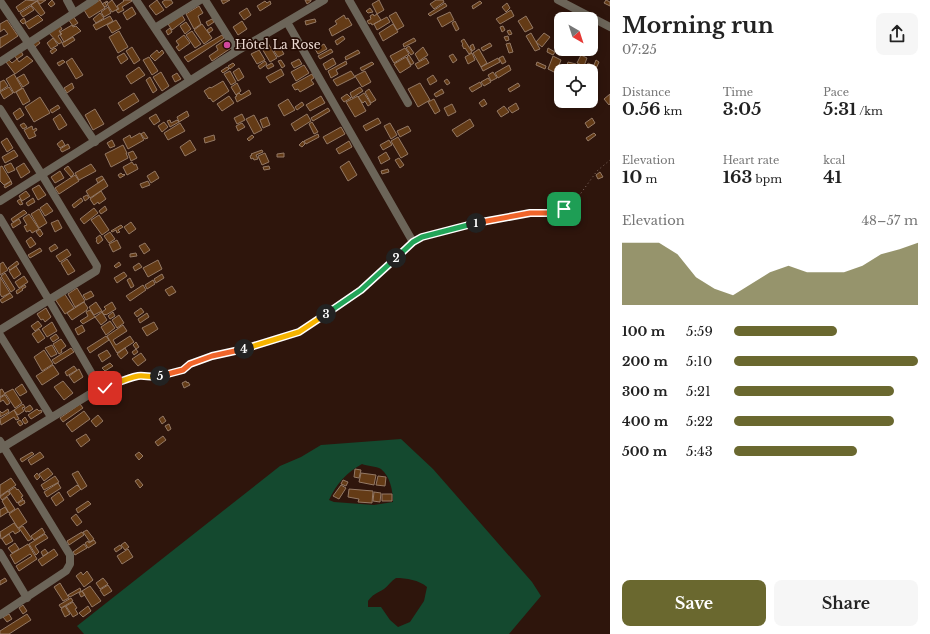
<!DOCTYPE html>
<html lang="en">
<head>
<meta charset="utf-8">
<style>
	:root { --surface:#fff; --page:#f6f6f6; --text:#222; --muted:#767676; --accent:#6a682f }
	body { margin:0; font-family:"Libre Baskerville",serif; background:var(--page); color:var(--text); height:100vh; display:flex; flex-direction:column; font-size:15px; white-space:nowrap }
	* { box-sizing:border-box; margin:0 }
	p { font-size:13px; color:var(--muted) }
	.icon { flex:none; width:22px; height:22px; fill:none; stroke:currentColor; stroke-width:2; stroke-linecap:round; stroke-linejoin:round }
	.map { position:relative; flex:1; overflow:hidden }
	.details { display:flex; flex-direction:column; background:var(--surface); width:320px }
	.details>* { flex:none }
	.needle { width:26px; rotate:141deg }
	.buttons { position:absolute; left:554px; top:12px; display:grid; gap:8px }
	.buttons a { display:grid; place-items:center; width:44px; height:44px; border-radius:8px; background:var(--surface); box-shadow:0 2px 10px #0003; font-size:20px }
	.pin { position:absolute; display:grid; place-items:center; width:34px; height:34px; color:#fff; margin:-17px; border-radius:8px; box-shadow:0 2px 6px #0006 }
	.km { position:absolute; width:20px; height:20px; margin:-10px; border-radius:50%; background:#222; color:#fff; font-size:11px; line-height:20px; text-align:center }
	.round { display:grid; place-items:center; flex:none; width:42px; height:42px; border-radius:8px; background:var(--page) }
	.head { display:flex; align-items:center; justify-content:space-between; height:68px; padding:0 12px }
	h1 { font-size:22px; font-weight:700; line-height:30px }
	.stats { display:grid; grid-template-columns:repeat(3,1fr); gap:6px; height:68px; padding:4px 12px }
	.stats div { display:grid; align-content:center }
	.stats b { font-size:17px; font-weight:700 }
	.stats small { font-size:11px; font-weight:400 }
	.stats p { font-size:11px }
	.chart { height:112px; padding:8px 12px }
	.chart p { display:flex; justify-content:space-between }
	.chart svg { width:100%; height:72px; margin-top:4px; fill:var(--accent); opacity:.7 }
	.cta { display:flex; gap:8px; margin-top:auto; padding:8px 12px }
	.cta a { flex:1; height:46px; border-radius:8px; background:var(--accent); color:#fff; font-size:16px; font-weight:700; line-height:46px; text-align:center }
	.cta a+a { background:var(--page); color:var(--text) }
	ul { padding:0 12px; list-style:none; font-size:13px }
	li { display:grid; grid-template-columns:64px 48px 1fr; align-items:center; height:30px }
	li i { height:10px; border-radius:5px; background:var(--accent) }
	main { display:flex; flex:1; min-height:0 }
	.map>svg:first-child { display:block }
	.green { fill:#14492f; fill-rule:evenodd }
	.building { fill:#643b16; stroke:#947965 }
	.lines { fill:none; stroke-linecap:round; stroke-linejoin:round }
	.path { stroke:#846f67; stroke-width:1; stroke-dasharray:1 3; stroke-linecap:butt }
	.minor { stroke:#6c6559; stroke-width:8 }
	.split-1-casing { stroke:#fff; stroke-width:8 }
	.split-2-casing { stroke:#fff; stroke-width:8 }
	.split-3-casing { stroke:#fff; stroke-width:8 }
	.split-4-casing { stroke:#fff; stroke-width:8 }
	.split-5-casing { stroke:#fff; stroke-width:8 }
	.split-6-casing { stroke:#fff; stroke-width:8 }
	.split-1 { stroke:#f0652b; stroke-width:5 }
	.split-2 { stroke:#22a559; stroke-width:5 }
	.split-3 { stroke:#22a559; stroke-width:5 }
	.split-4 { stroke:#f5b400; stroke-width:5 }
	.split-5 { stroke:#f0652b; stroke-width:5 }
	.split-6 { stroke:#f5b400; stroke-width:5 }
	.hotel-dot { fill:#d1479c; stroke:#240c04; stroke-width:1.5 }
	.labels { text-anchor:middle; stroke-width:3.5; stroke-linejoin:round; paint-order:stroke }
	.poi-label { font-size:12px; fill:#ebd9d2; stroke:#240c04; text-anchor:start }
</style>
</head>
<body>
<main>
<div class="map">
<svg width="610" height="634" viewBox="0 0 610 634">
	<rect width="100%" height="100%" fill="#2e150c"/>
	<path class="green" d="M401,439L433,469L532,582L541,596L509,634H84L77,626L280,466L301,457L321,445ZM362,464C367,466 376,466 381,469C390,476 393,491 393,502L374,505L334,502L329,500C336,484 347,472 362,464ZM396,578C406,578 419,580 427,587L424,601L410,622L398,627L390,620L381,607H368V601C372,595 377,593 384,589C388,586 391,581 396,578Z"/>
	<path class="building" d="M26,0L37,1L19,12L16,7Z
		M37,0H46L40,4Z
		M52,0L55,4L51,7L48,4Z
		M100,0L105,8L89,18L84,10Z
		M112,0L118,9L112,12L107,4Z
		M123,0H131L132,1L122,7L124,10L118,13L116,10L119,9L117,6L124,1Z
		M157,0L164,10L156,15L149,6Z
		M165,0H171L173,3L166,8L162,2Z
		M221,0H230L223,4Z
		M305,0H311V1L307,4Z
		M379,0L384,10L377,14L372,4Z
		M436,0H443L444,2L434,9L430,4Z
		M606,0L610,2V6L604,3Z
		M37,1L45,13L41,16L31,5Z
		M107,1L108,2L105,3L107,6L105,7L102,4Z
		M265,1L267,3L270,1L271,4L260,11L257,6Z
		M480,1L482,3L473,9L472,6Z
		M445,3L447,6L430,16L428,14Z
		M507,3L510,8L506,12L502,7Z
		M31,6L34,10L23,17L20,13Z
		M199,6L203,13L198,16L201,24L194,29L186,14Z
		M108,7L111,13L104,17L101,12Z
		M132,7L136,14L127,20L123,13Z
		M247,8L251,15L244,20L239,13Z
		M370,8L373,12L368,13L366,11Z
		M511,10L514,16L500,24L496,19Z
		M396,12L404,26L397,30L389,16Z
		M450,12L454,20L442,27L437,18Z
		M100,13L104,18L96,23L93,19Z
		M373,14L374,16L377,14L381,20L372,25L371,23L369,24L367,21L371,19L370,16Z
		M38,15L43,20L29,29L25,23Z
		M182,15L185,20L172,30L168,24Z
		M344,15L346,19L348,18L352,25L332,36L329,29L337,24L335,21Z
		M73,16L78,23L73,26L68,19Z
		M110,16L113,21L96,30L93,25Z
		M526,16L533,28L525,32L518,21Z
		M387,17L390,22L377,30L374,24Z
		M24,18L26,22L23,24L20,21Z
		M212,19L214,22L208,26L206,22Z
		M315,19L316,22L306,25L305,21Z
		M7,20L18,36L0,48V38L8,34L4,29L0,32V24Z
		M116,20L121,28L112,33L107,25Z
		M242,21L247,29L238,35L233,27Z
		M455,21L459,29L456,31L452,23Z
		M186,22L191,29L185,34L180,26Z
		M59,24L62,29L59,31L61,34L58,36L62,42L59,44L48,32Z
		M202,24L212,38L204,44L194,30Z
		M393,24L398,32L383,41L379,33Z
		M72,25L73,27L76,26L81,31L64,42L60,35L62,34L60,32Z
		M503,26L505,30L502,32L500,27Z
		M211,27L213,30L209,33L207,30Z
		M170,28L172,32L168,35L166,31Z
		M510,30L512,34L509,35L507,31Z
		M119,31L128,47L118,53L109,37Z
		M192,31L201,44L195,48L186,35Z
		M531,33L540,49L535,51L526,36Z
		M544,33L550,37L542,47L536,42Z
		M184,35L190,43L179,51L176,47L179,45L176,41Z
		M222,35L224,38L188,62L184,57Z
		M343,36L345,39L337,45L335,41Z
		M508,36L509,40L506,41L504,37Z
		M73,37L75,40L64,47L62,43Z
		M53,38L58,45L51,49L47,43Z
		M414,38L416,41L404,47L403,44Z
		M37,39L40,43L35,47L32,42Z
		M464,39L472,52L469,54L465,48L464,49L462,45L463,44L461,41Z
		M225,40L231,48L212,61L209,56L218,50L216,46Z
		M268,43L277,58L270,62L261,47Z
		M490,43L492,46L483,51L481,48Z
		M510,43L513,52L509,53L506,44Z
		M324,44L327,49L318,54L315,49Z
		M473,44L475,49L472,51L470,46Z
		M409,46L414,53L411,55L406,48Z
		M132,47L140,60L134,64L126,51Z
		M280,47L284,54L278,57L274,51Z
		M423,47L428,55L419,61L415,54Z
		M55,48L57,50L52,54L50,51Z
		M405,48L409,54L394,63L390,56Z
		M548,48L555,52L553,55L547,52Z
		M20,49L23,55L17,59L13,54Z
		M331,49L333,52L320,59L318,56Z
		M479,49L487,63L481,67L473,53Z
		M157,50L159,53L162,50L164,53L155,61L150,56Z
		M259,50L265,60L257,64L251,54Z
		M358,50L360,53L346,60L345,57Z
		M124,53L128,59L121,64L117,57Z
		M472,53L475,60L468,64L465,57Z
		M453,54L457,60L453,63L449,56Z
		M409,55L414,63L411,65L407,57Z
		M581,55L587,58L584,66L577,63Z
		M27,56L33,61L15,74L6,62L9,60L12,63L17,59L19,62Z
		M503,56L506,62L502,64L499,58Z
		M553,56L561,60L556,73L548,69Z
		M149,57L158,71L152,75L143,60Z
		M406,57L411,66L400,73L394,64Z
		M72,58L83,75L76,79L66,62Z
		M333,58L336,64L326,70L323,64Z
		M426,58L429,63L418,69L415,64Z
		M498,58L500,62L483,71L481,67Z
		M299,59L302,64L294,68L291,63Z
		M63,60L65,62L59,66L57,63Z
		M281,60L285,66L282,68L278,61Z
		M596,60L599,62L595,71L592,70Z
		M265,61L267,64L260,69L258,66Z
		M346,61L347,64L336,70L338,74L331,78L328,71Z
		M372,62L374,64L362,71L360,68Z
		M537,62L546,66L545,69L536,65Z
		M568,62L576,64L574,71H565Z
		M233,63L235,65L230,69L228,66Z
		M272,63L274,66L268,69L266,66Z
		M588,63L592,65L590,70L585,68Z
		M304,65L309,73L296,81L291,72Z
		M509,65L511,70L498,78L495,73Z
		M139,67L145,75L131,84L126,76Z
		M227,67L229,69L223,73L221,71Z
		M239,68L244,77L238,81L233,72Z
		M281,69L284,75L270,83L266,77Z
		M230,71L236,82L231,85L224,74Z
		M351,71L355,77L337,86L333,80Z
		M365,71L371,82L362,87L355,76Z
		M161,72L169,86L162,91L153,77Z
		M493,72L497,78L491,81L488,75Z
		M177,73L181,79L175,82L172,76Z
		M14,74L22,88L14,93L6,79Z
		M24,74L29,83L23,87L17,78Z
		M312,74L314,78L311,80L314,84L300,92L298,89L295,90L292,85Z
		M433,75L437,81L430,85L427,79Z
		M150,77L157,90L153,93L146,80Z
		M488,78L491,82L484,86L481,82Z
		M557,78L561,80L559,84L555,82Z
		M447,79L450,83L447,85L444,81Z
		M4,80L8,86L0,91V82Z
		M223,81L229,91L213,102L210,98L209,99L204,91L210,87L211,88Z
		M480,82L482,86L472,92L469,88Z
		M72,83L74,88L67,93L64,88Z
		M237,83L241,91L236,95L231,87Z
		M420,83L430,100L418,107L408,89Z
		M518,83L520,86L510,92L508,89Z
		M9,87L13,93L4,99L0,92Z
		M360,87L363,91L352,98L350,93Z
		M23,88L30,101L23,105L16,92Z
		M369,89L376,100L371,103L365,92Z
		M442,89L444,93L436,97L434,94Z
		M249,90L251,94L237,102L235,97L237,96L236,95L239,93L241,95Z
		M134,93L139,101L123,111L118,103Z
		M364,93L371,104L368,106L365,101L363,103L358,97Z
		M347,94L351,98L344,102L341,98Z
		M610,94V104L609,105L604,99Z
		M229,96L234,103L222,111L217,104Z
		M321,96L325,103L310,111L306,105Z
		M358,96L366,111L355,117L346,102Z
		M40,97L50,113L34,122L25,107Z
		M288,99L295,110L284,116L278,105Z
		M434,99L440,111L435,114L428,102Z
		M484,99L487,104L482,107L479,103Z
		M302,102L304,105L297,110L295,107Z
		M516,103L519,109L512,113L508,108Z
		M452,104L456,112L448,116L444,108Z
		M58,105L60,108L52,113L50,110Z
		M504,106L509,112L501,117L497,111Z
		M20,108L24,115L17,120L13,113Z
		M328,108L330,111L313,121L311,118Z
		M95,109L104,124L93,130L85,115Z
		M187,111L189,116L179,122L177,117Z
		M60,114L67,125L59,130L53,119Z
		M156,114L160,121L154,125L149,118Z
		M242,114L245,120L237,124L234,118Z
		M307,114L311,121L295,131L291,124Z
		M254,115L262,130L254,134L246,119Z
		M267,117L270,125L263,128L260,120Z
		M378,118L381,123L366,131L363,126Z
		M592,118L595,123L588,128L585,123Z
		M470,119L474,126L457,137L452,130Z
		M170,120L171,123L177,120L179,122L170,127L167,121Z
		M164,122L168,127L162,132L158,126Z
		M312,122L318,132L314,134L309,124Z
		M24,123L27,127L23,129L20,125Z
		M180,123L185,131L168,140L164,133Z
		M242,123L245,127L238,131L236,126Z
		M390,123L397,135L391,139L384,126Z
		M32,126L33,130L36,128L37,130L34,132L36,136L29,139L24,130Z
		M408,126L411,131L400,137L397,131Z
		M341,127L345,134L327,144L323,137Z
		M144,132L148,138L145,139L141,134Z
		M140,133L144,140L128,149L123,139L130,135L131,138Z
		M594,133L596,135L588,141L586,138Z
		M318,134L319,137L306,144L304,141Z
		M214,135L215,140L205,143L204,138Z
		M252,135L254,137L249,141L247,139Z
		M398,137L408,154L401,158L391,141Z
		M7,138L13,148L7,152L1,142Z
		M62,140L65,145L60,148L57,144Z
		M112,140L115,146L110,148L107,143Z
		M190,140L196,150L185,156L180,147Z
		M389,140L392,145L383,150L380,145Z
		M303,141L305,144L302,147L299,145Z
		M349,141L352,147L339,154L336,149Z
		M68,144L70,148L62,152L60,149Z
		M123,145L127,153H126L128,158L111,167L105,154Z
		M14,150L18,156L5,163L2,157Z
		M262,150L263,152L256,155L258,159L254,160L253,158L251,159L250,156L252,155L251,154Z
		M133,151L137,158L131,161L128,153Z
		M386,152L390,159L381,164L378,157Z
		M265,153L269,162L262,165L258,156Z
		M284,153V157H277V154Z
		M399,158L404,165L400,168L395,160Z
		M349,161L357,175L348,181L340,167Z
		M132,162L134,165L136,164L138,169L127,175L123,167Z
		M11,163L15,170L8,173L4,166Z
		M24,163L30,172L21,178L16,168Z
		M91,164L96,171L79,180L75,173Z
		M2,166L11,181L4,185L0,181V167Z
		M68,166L74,174L71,177L64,169Z
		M269,166L270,169L264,170L263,167Z
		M388,169L389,172L382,174L381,171Z
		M60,171L64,178L55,183L51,177Z
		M155,171L159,178L151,183L147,176Z
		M600,172L603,177L598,179L596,175Z
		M121,173L123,175L124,174L125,175L120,178L118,175Z
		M75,175L79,181L59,194L55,188Z
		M102,176L104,179L98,183L96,179Z
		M104,179L108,186L90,198L86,191Z
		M11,181L12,184L5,188L4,186Z
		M148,181L150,185L142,188L140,184Z
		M39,185L46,195L38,200L32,189Z
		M26,191L30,196L22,201L19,196Z
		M101,191L106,199L99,204L98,202L94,205L90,199Z
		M87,195L89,198L85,201L83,197Z
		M33,198L35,202L28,206L26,203Z
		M81,198L83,201L74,208L72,205Z
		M20,199L23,204L20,205L17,201Z
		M47,203L53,211L45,216L40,208Z
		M105,206L107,210L101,214L99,211Z
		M94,208L98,213L84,224L80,219Z
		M39,209L47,223L39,228L31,214Z
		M24,210L27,213L13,222L11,219Z
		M29,214L39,229L32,233L30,230L27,232L24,226L27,225L23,218Z
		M99,215L109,230L102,235L91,220Z
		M19,219L21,223L13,228L11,224Z
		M58,220L62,228L55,232L51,223Z
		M131,222L136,229L129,234L124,227Z
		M121,225L123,227L118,230L120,232L117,233L116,230L112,232L111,231Z
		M40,229L43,234L40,237L36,232Z
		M110,232L115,239L109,243L104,236Z
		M100,235L103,240L98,244L96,241L97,240L96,238Z
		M31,237L36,244L30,248L26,241Z
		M117,240L121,248L113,252L109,244Z
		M145,243L150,250L144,254L139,246Z
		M55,244L58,248L51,252L49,248Z
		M40,248L42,251L30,258L28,255Z
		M67,249L71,255L60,262L56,256Z
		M136,253L137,256L130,257V254Z
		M67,259L75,271L68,275L61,263Z
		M158,260L162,269L148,277L143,268Z
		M17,261L19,264L10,270L8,268Z
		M3,262L8,270L0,275V264Z
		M119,262L121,265L116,268L114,266Z
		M139,263L142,267L135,271L133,267Z
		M16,266L21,274L14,279L9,271Z
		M124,272L127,276L117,283L114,278Z
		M5,273L15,289L11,292L1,276Z
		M162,274L164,278L156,283L154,279Z
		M24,276L28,282L19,288L15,282Z
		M0,277L10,293L2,297L0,294Z
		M130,278L134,286L131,288L127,280Z
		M153,280L155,284L147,289L145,285Z
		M25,285L26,287L22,289L23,290L17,294L16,291Z
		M143,285L146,290L130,301L126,296Z
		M172,286L176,292L169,296L165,290Z
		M77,288L85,301L75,307L68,294Z
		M91,291L94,296L86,300L83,295Z
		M10,293L13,297L2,303L0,300Z
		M64,293L74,308L65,314L55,299Z
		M84,302L88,308L87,309V310L72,320L67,313Z
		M96,302L102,311L94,315L89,307Z
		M112,302L116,309L106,315L105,314L104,315L102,312L106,309L104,307Z
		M46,308L51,317L45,322L43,319L41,320L37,314Z
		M141,308L144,312L137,317L134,313Z
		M90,310L95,317L83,324L80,321L88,316L86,312Z
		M102,312L107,320L101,325L95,317Z
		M113,312L115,316L110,319L108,316Z
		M147,313L149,317L140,323L138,319Z
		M119,315L124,323L117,328L112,320Z
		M38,321L42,326L35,331L31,326Z
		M110,321L115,328L106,335L101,327Z
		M52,322L57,331L47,337L42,329Z
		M154,322L158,329L147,336L142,328Z
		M82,325L85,331L78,335L75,329Z
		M123,325L127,331L113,340L116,345L130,336L134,342L117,353L107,336Z
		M39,329L45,338L38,343L32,334Z
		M56,334L59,338L53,342L50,338Z
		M106,336L109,340L90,353L87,348Z
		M61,339L66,346L61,350L62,352L59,354L53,344Z
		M136,342L139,347L136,349L133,345Z
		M52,345L57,354L51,357L45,348Z
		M71,348L74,352L55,364L52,360Z
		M125,348L128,353L121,359L117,354Z
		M136,349L138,352L134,355L132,352Z
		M44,350L53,364L42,371L34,357Z
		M107,350L111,356L102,362L98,355Z
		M141,353L146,360L138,366L132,359Z
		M110,363L113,366L105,371L102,368Z
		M53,365L59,374L42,385L36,376Z
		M74,366L77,370L67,376L65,372Z
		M79,369L83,377L74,383L69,376Z
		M117,376L118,380L104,385L103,381Z
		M63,381L73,393L64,400L54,387Z
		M186,381L187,383L188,382L190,385L184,388L182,383Z
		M22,384L27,392L20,396L15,389Z
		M2,389L5,394L0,397V390Z
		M13,389L22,403L15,408L5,393Z
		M5,395L10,403L7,405L3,400L0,402V398Z
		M23,404L25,407L22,408L24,411L18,415L14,410Z
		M80,404L83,408L63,422L60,418Z
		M30,405L33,409L29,412L28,411L26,412L24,409Z
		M8,409L9,412L0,417V411L2,413Z
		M37,409L39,411L41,410L42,412L31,419L28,415Z
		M14,410L19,419L16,420L14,417L1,425L0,419Z
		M84,411L90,419L72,432L66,424Z
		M98,415L103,421L96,427L91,421Z
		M163,416L166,421L162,424L159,419Z
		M25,417L28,422L25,424L22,420Z
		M20,420L23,424L20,426L17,422Z
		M169,424L171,429L168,431L165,426Z
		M86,434L90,440L81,447L76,440Z
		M163,436L166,440L158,446L155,442Z
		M32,452L34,454L22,462L20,459Z
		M40,452L44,457L31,465L28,460Z
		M139,452L143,456L139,460L135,455Z
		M48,468L53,474L44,481L39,474Z
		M355,469L361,470L359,478L354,477Z
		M78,471L87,486L81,490L72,474Z
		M37,473L40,477L37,480L34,476Z
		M361,473L376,475L374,485L359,482Z
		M55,476L59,482L44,490L41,485Z
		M378,476L386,477L385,486L376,485Z
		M11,478L16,485L0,496V485Z
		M138,479L143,485L140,488L135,481Z
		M343,480L348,482L346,486L341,484Z
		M58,483L61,488L47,497L44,492Z
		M77,485L81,489L70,497L67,492Z
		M341,485L346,488L339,499L333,496Z
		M15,487L17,490L18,489L23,496L21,497L23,499L17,503L9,491Z
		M349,489L373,491L372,503L358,502L359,499L348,497Z
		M8,491L10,494L2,500L0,497Z
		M59,492L64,500L56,506L51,498Z
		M374,492L381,493L380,502L373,501Z
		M382,494H392V501H382Z
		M7,497L15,509L9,513L2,501Z
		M24,500L25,503L20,506L18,503Z
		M88,501L91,504L78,513L76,509Z
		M5,507L8,512L0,517V510Z
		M18,508L27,522L18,528L9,514Z
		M76,514L82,522L77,526L71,518Z
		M14,523L20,531L15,534L13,531L1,539L0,532Z
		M23,526L32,539L28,541L19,528Z
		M42,528L45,533L34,540L31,536Z
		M87,530L94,539L90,542L83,532Z
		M82,532L84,535L69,545L67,541Z
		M9,534L13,541L6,545L2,539Z
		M45,534L48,538L35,546L39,552L36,555L29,544Z
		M94,540L96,543L88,548L85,543L88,541L89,543Z
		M125,542L129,547L125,550L121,545Z
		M15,543L19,549L12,553L8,548Z
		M28,544L37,559L19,571L16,566L32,556L30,554L15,564L10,555Z
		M84,544L87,548L75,555L73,552Z
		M120,545L122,548L116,552L114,549Z
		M45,549L48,553L43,556L41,552Z
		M54,549L58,555L42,566L38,560Z
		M128,549L133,557L122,564L117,556Z
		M87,571L93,580L84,587L76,576L81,572L83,575Z
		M5,578L7,581L0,585V581Z
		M103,578L108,584L100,589L96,583Z
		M60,583L69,598L63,601L54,587Z
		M108,585L112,591L104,596L100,590Z
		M90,586L101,601L92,607L82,591Z
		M80,588L81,591L70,597L68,595Z
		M82,591L85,595L81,597L79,593Z
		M71,598L73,601L61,608L59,605Z
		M73,602L77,608L75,609L78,614L73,617L66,606Z
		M23,605L27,611L23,614L19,608Z
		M65,606L70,614L65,617L61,609Z
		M88,606L91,611L83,617L79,613Z
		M9,614L12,619L7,622L3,617Z
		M27,614L31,620L9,634H0V631Z"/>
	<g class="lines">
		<path class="path" d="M419,239L485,221L530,213H551L564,209L576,200L597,171L610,160
			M106,387L127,379L139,376L154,377L183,371L190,364L212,356L234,352L299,332L361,290L373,280L407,247"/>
		<path class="minor" d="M67,0L74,13
			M136,0L190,81
			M205,0L237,51
			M349,0L408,103
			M558,0L610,27
			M0,1L95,142
			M287,22L413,242
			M155,28L200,0
			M0,62L94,0
			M0,109L42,175L97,266L96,271L0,330
			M0,201L237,51L324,0
			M0,218L49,300L100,388L0,449
			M0,335L51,417
			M0,441L70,555V564L66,571L0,615
			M0,553L27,598"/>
	</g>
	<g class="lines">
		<defs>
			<path id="split-1" d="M476,223L530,213H550L564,209"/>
			<path id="split-2" d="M396,258L413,242L422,237L476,223"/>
			<path id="split-3" d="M326,314L361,290L396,258"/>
			<path id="split-4" d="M244,349L299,332L326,314"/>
			<path id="split-5" d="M160,376L183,370L190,364L212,356L244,349"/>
			<path id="split-6" d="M105,388C116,384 126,378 138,376C145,375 152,378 160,376"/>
		</defs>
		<use href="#split-1" class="split-1-casing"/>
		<use href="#split-2" class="split-2-casing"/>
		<use href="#split-3" class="split-3-casing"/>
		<use href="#split-4" class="split-4-casing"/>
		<use href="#split-5" class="split-5-casing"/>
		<use href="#split-6" class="split-6-casing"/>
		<use href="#split-1" class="split-1"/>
		<use href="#split-2" class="split-2"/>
		<use href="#split-3" class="split-3"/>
		<use href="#split-4" class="split-4"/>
		<use href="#split-5" class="split-5"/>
		<use href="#split-6" class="split-6"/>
	</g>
	<circle class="hotel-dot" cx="227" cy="45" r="4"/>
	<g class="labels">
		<g class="poi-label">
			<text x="235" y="49">Hôtel La Rose</text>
		</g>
	</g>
</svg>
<div class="buttons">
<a><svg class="needle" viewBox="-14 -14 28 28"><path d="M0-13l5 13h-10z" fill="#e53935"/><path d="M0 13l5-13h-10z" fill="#767676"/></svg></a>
<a><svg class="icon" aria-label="locate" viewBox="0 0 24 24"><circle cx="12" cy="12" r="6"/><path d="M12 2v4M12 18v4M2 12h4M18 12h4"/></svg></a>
</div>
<div class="pin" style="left:564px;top:209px;background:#1e9e55"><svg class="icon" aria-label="arrive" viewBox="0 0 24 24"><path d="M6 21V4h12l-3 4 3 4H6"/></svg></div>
<div class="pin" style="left:105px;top:388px;background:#d93025"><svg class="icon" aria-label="check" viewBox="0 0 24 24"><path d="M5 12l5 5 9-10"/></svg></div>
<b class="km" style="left:476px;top:223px">1</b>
<b class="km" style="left:396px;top:258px">2</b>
<b class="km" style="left:326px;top:314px">3</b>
<b class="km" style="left:244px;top:349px">4</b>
<b class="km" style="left:160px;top:376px">5</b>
</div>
<section class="details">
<div class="head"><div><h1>Morning run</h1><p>07:25</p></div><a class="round"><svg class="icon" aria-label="share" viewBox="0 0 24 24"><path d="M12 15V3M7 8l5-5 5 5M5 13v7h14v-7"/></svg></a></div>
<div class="stats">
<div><p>Distance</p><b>0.56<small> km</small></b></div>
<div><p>Time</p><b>3:05</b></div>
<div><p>Pace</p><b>5:31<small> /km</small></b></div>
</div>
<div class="stats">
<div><p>Elevation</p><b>10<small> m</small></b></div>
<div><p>Heart rate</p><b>163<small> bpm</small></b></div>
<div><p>kcal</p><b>41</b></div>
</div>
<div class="chart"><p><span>Elevation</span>48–57 m</p>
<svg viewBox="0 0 160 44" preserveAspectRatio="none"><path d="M0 44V6L10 6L20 6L30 13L40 27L50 34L60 38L70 31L80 24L90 20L100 24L110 24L120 24L130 20L140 13L150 10L160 6V44z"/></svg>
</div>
<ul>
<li><b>100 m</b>5:59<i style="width:56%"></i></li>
<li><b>200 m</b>5:10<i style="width:100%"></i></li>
<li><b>300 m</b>5:21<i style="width:87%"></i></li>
<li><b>400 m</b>5:22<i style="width:87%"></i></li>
<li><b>500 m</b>5:43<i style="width:67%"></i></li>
</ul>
<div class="cta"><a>Save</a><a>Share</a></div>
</section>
</main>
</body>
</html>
